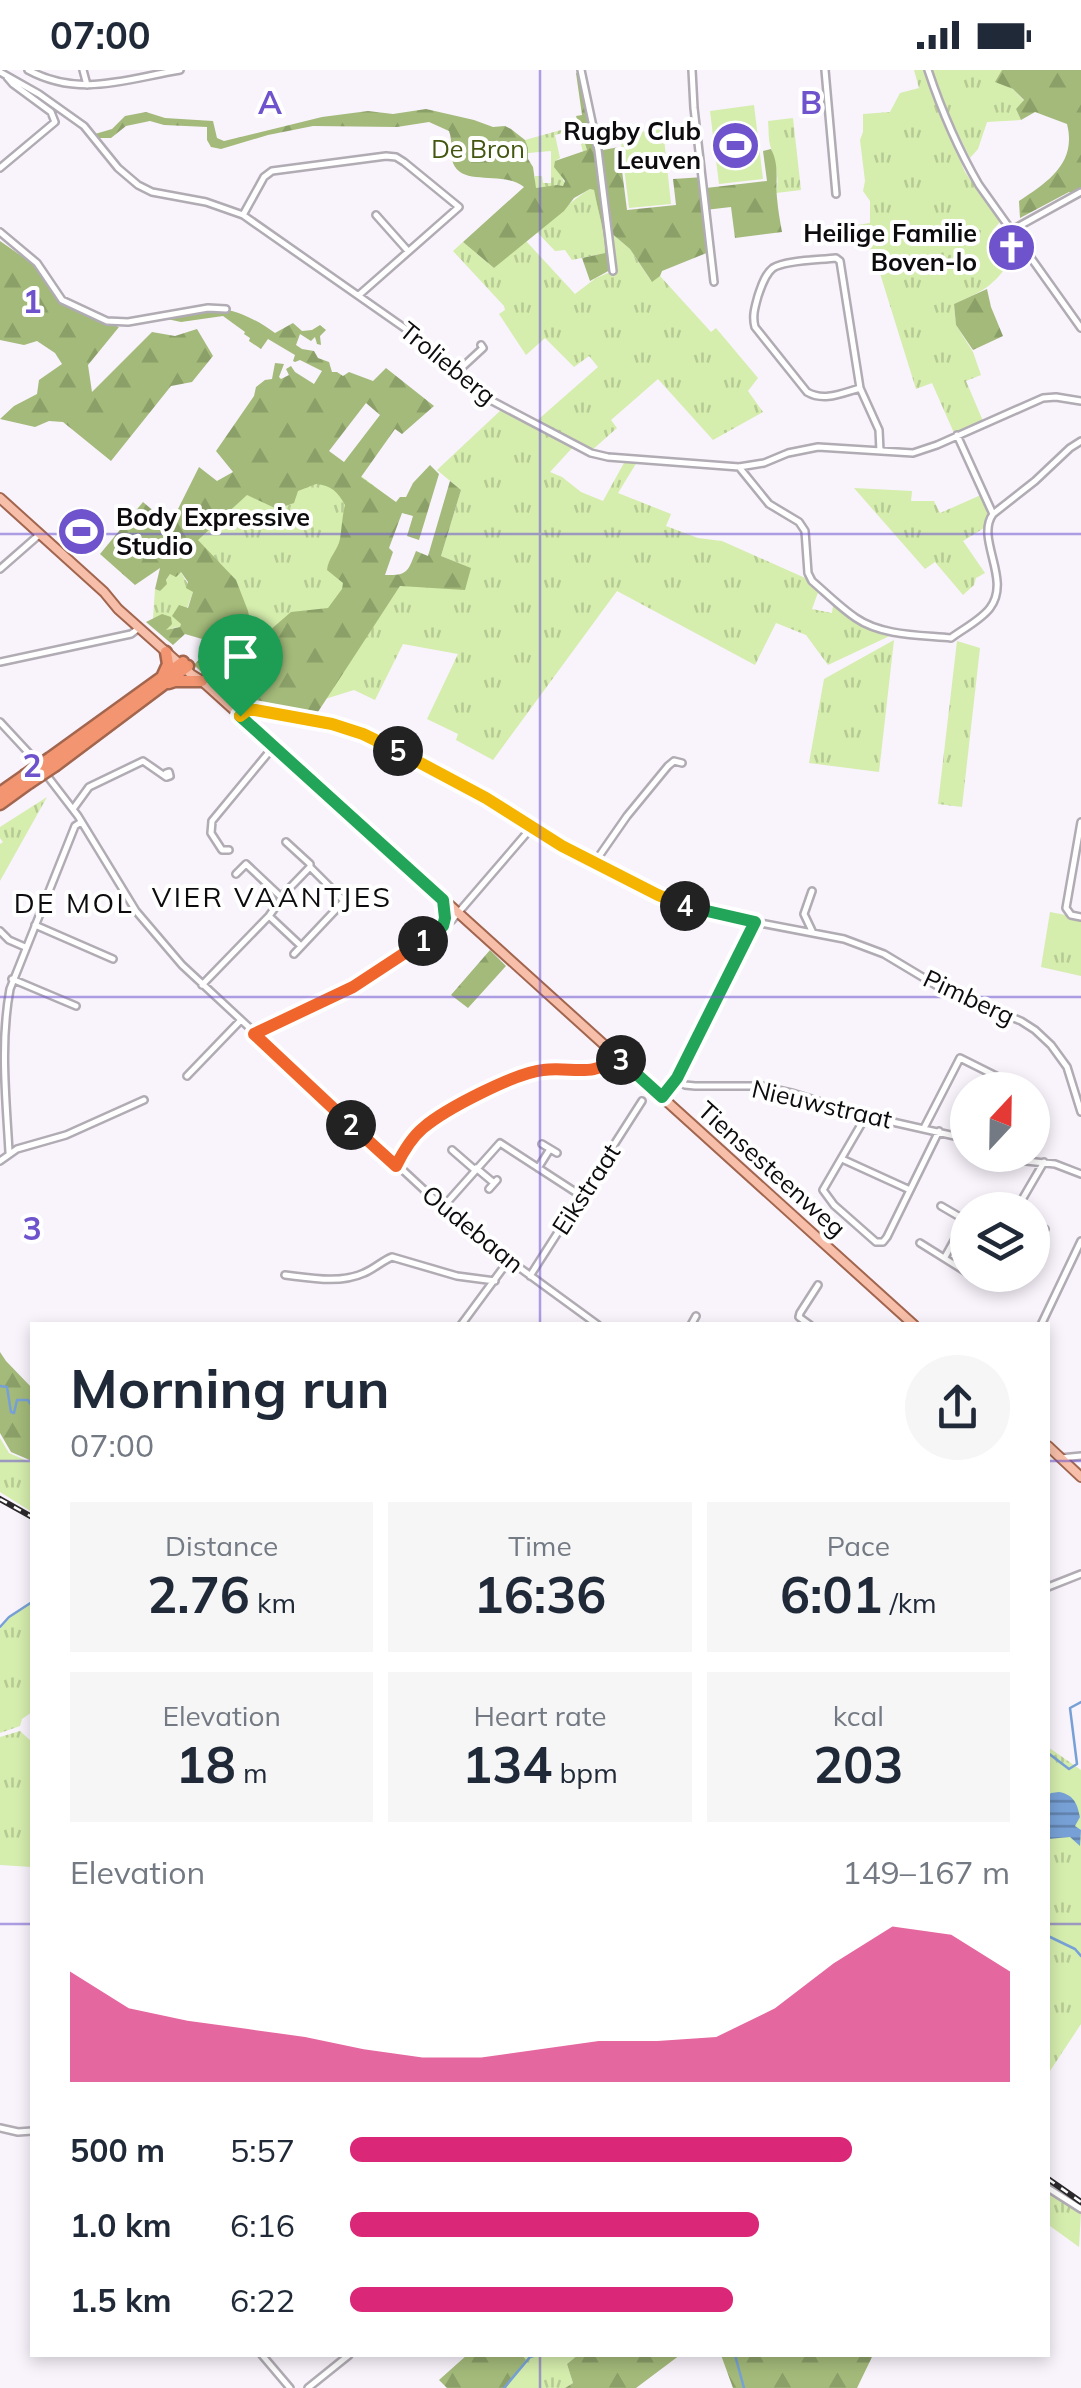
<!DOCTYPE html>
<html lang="en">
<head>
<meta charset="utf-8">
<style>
	:root { --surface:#fff; --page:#f6f6f7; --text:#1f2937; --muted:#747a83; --accent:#db2777 }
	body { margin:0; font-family:Mulish,sans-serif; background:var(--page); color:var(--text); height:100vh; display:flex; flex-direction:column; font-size:38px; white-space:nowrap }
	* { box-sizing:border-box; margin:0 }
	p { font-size:32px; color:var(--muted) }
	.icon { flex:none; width:55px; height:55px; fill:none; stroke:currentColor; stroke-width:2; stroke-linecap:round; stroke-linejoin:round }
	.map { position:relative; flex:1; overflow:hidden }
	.drawer { position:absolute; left:30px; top:1252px; width:1020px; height:1035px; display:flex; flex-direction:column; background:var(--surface); border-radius:0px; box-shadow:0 5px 15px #0003 }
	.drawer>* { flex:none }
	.needle { width:65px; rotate:22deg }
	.fabs { position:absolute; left:950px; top:1002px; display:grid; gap:20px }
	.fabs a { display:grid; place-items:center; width:100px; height:100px; border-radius:50%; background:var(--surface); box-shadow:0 5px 15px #0003; font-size:50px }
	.pin { position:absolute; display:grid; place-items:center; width:85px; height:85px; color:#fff; margin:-102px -42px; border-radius:50% 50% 50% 0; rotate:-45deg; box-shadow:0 0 10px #0007 }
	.pin .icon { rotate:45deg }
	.km { position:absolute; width:50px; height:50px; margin:-25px; border-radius:50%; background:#222; color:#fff; font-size:28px; line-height:50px; text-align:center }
	.round { display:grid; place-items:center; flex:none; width:105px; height:105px; border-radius:52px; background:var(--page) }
	.head { display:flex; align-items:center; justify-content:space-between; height:170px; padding:0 40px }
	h1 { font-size:55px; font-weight:700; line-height:75px }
	.metrics { display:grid; grid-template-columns:repeat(3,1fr); gap:15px; height:170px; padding:10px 40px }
	.metrics div { display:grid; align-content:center; border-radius:0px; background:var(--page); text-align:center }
	.metrics b { font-size:50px; font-weight:700 }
	.metrics small { font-size:28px; font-weight:400 }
	.metrics p { font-size:28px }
	.chart { height:280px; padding:20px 40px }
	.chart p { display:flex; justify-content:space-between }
	.chart svg { width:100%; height:180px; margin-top:10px; fill:var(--accent); opacity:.7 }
	ul { padding:0 40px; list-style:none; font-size:32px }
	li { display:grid; grid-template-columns:160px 120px 1fr; align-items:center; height:75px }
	li i { height:25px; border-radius:12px; background:var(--accent) }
	.status { display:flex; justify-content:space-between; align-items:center; height:70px; padding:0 50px; background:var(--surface); direction:ltr }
	.status svg { height:28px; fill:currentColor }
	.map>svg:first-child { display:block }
	.grass { fill:url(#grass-tufts) }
	.forest { fill:url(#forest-firs); fill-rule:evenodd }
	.pitch { fill:#d5edad }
	.water { fill:url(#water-rules) }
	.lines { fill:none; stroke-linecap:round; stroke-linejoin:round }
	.stream { stroke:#77a1d6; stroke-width:2.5 }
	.minor-casing { stroke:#b1abb4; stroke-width:10 }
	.major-casing { stroke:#a2654e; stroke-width:12 }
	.highway-casing { stroke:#a2654e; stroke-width:15 }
	.minor { stroke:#fff; stroke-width:5 }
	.major { stroke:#f7bfa9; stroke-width:8 }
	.highway { stroke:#f29570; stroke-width:10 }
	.rail-casing { stroke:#2b282c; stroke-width:6 }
	.rail { stroke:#fff; stroke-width:2.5; stroke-dasharray:8; stroke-linecap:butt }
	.highway-bridge-casing { stroke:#a2654e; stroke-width:15; stroke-linecap:butt }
	.highway-bridge { stroke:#f29570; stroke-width:10 }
	.split-1-casing { stroke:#fff; stroke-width:20 }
	.split-2-casing { stroke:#fff; stroke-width:20 }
	.split-3-casing { stroke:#fff; stroke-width:20 }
	.split-4-casing { stroke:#fff; stroke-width:20 }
	.split-5-casing { stroke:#fff; stroke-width:20 }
	.split-6-casing { stroke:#fff; stroke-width:20 }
	.split-1 { stroke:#22a559; stroke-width:12 }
	.split-2 { stroke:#f0652b; stroke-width:12 }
	.split-3 { stroke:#f0652b; stroke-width:12 }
	.split-4 { stroke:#22a559; stroke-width:12 }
	.split-5 { stroke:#f5b400; stroke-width:12 }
	.split-6 { stroke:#f5b400; stroke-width:12 }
	.grid { fill:none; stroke:#6e53cc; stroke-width:2.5; stroke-opacity:0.55 }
	.labels { text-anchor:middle; stroke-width:8; stroke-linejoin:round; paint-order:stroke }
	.poi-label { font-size:25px; font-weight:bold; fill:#0d0b0e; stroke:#fff; text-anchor:end }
	.park-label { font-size:25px; fill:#435711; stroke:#fff }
	.street-label { font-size:25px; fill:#0d0b0e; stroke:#fff }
	.neighbourhood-label { font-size:28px; letter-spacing:2.5px; fill:#0d0b0e; stroke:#fff }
	.grid-label { font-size:32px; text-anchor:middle; font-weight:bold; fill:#6e53cc; stroke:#fff; stroke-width:8; stroke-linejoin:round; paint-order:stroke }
</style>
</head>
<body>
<div class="status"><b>07:00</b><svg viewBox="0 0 49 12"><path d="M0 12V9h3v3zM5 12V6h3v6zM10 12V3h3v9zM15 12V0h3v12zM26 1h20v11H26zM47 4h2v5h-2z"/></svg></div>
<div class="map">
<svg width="1081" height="2318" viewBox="0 0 1081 2318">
	<defs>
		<pattern id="grass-tufts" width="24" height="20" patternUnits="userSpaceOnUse" patternTransform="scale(2.5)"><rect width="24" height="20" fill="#d5edad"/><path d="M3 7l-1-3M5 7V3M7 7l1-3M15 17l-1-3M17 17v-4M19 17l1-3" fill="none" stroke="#b6ca94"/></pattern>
		<pattern id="forest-firs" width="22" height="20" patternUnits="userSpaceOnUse" patternTransform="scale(2.5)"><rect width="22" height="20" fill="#a3ba7a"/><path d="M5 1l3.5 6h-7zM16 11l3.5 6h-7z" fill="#8b9f68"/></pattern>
		<pattern id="water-rules" width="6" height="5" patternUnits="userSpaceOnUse" patternTransform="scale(2.5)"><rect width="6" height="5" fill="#77a1d6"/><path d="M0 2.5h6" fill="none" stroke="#6081ac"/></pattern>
	</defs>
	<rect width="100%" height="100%" fill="#f9f3fc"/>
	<path class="grass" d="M914,0H923L965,102L1000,152L992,161L1011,190C993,217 983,221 954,234L956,255L973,282L981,305L966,311L983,351L954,363L932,313L916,319L873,181L840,164L839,158L870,153V131L863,121L865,111L860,70L863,62V44L890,42L900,23L919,18Z
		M931,0H1002L996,11L1013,19L1024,31L1016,39L1021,50L987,52L978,79L970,88L938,23Z
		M793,48L801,120L776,123C780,106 775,94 771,78C768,70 769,60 768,51Z
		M579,55L587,81L583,82L577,59L555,65L560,88L555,91L565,114L563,116L535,119V106H542L543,113H551V81L528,83L525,70Z
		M590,119L594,120C598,142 605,161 605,183L572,190L565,180L555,181L537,162C555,148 571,130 590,119Z
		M610,162L630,179L651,211L660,206L711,262L716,258L758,308L748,321L763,342L713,370L658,309L611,350L617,358L591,381L579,374L573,377L550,402L562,407L581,422L603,431L625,391L637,392L618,423L671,444L666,456L698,468L722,471L812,511L820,517L812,539L832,543L834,529L866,554L896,563L828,595L806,565L776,553L755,595L617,521L493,690L456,670L458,664L427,649L458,584L403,574L375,630L354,620L325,629L400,516L470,498L441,486L461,420L437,400L501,340L532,355L598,297L589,286L574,297L545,268L526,285L499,244L505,240L504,236L453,181L463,172L494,198L526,171L575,224L596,208L615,200Z
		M284,347L399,435L379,511L249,625L221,602L212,612L194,595L210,578L191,472Z
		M854,418L912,421L911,431H934L940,443L981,425L990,445L984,458L963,471L985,503L976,508L974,515L963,525L935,492L925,499Z
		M180,501L193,522L180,557L172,558L169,562L166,560L167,557L153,548L155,519L160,521L170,504Z
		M894,570L879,702L809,693L824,609Z
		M957,571L980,578L962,737L938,734Z
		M47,727L0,811V774L3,772L0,768V757Z
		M1050,842L1081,848V906L1041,897Z
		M0,1368L9,1383L32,1393V1442L0,1422Z
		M32,1531V1642L22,1649L20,1656L0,1663V1559L14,1543Z
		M20,1661L32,1672V1797L0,1795V1667Z
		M1048,1677L1081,1700V1954L1048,2004Z
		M1048,2121L1081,2141L1079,2177L1050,2156L1048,2159Z
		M522,2285H578L567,2294L573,2313L565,2318H506L526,2291Z"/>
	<path class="forest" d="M1002,0H1081V120L1073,124L1069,122L1020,148L1019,131C1048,112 1077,93 1067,54L1035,42L1021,50L1016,39L1024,30L1013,19L995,12Z
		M580,2L598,81L619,77L627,140L676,135L673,109L704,107L706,118L767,111L763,81L771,79C780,96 775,111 777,128C778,140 780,151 782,162L735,168L731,137L705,140L709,182L662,201L660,206L652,212L630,179L610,162L612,199L590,211L582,188L605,183C605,161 598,142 594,120L590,119L574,128L564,141L494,198L463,172L524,117C502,100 462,117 453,93C450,82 453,72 449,61L429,52L397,57L313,56L268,65L221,79L211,77L207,70V57L164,55L150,51L126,56L111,68H99L95,64L112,59L125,46L146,42L165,48L213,51L217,68L224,71L322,47L368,41L393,44L426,39L474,50L493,57L505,56L511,59L525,70L528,78V89L533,97L536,118L557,115L563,116L565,111L554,97L555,91L587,80L576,46L582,45L576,3Z
		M0,171L33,194L60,230L71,239L119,257L88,295L92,322L152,262L175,266L197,259L213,286L192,312L171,316L111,391L63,352L49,351L35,357L0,349L14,336L37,324L39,310L62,294L55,283L37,271L24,275L0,270Z
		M987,219L991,237L1003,266L973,280L956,255L954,234Z
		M219,238C241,242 257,250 275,263L293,253L302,261L312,260L320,255L326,260L320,266L321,275L317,274L315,267L311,271L300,264L296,275L302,279L314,281L318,288L329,292L332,302H337L343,306L349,302L373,311L386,298L434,336L402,364L395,359L361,407L396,432L400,427H406L413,413L430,395L439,404L419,470L407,466L413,446L402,443L389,478L393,482L385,505C408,506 408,501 416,481L428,486L450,411L461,420L441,486L471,498L465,520L400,516L314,648L235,633L232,630L236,625L219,607L217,606L212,612L194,595L210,578L202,569L185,564L173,575L146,552L162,544L171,547L172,554L166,560L180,557L181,554L172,546L179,535L188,538L193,522L186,518L188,512L181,502L176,507L170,504L166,510L167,514L160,521L155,519L160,498L135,515L100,484L143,432L170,455L199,397L217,411L233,402L216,381L254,326L256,317L265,310L272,309L275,293L284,294L279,307L281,309L289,305L286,299L291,296L295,302L314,314L322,301L300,290L295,292L293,291L295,285L268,269L261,279L249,271L250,268L244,264L245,262L223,246L181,252L167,249L207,239ZM366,333L380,345L344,392L329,381ZM316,414C331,415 338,422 345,435C342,447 342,457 340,469C338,480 328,488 327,500L343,513L342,519L328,538L291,542L269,561L259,566L252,561L248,541L236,510L198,470L247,425L277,439L294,433L298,421Z
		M490,880L506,896L468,938L451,925Z
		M0,1282L6,1291L32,1318V1391L11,1382L0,1363Z
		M467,2285H522L526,2290L506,2318H447L439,2310Z
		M578,2285H680L636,2318H565L573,2313L567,2294Z
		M721,2285H873L857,2318H733Z"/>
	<path class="pitch" d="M754,35L763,109L719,114L710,41Z
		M663,59L671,134L629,138L620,64Z"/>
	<path class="water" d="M1059,1722C1074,1725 1077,1733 1080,1747L1075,1756L1081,1760L1080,1776L1070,1767L1048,1769V1726L1051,1723Z"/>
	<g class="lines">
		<path class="stream" d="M0,1316L7,1317L11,1342L14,1343L17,1330H28L32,1336
			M0,1557L9,1547L32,1532
			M1048,1683L1069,1699L1077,1694L1070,1638L1081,1632
			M1048,1866L1075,1879L1081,1886
			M735,2285L744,2318
			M504,2318L530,2287L537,2285"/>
		<defs>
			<path id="minor" d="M28,0C80,28 126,9 180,0
				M83,0L87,15
				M581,0L598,80L613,201
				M692,0L694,38L714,212
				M825,0L836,124
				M928,0C941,39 958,79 979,115L1081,258
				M0,2L39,24L84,56L118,98L138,115L152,122L206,132L243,145L423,271L479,324L591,383L608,387L739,397L764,393L788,383L818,377L913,383L937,375L1043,328L1056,327L1081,331
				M0,98L55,52L51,42L13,14L7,7
				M243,145L264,107L272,101L386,86L396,87L404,92L459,137L359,225
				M376,145L408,181
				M1012,160L1081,122
				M0,162L37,193L62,230L107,251L128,252L208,238L226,239
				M457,302L483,278L481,275
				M860,318C842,323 824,332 807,322L755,257C752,246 755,237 758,226C761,217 765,204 773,198C785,190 821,190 836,188L840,191L860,318L879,360L880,381
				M957,365L993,444
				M739,397L769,434L799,452L805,461L808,503L812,511C826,523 841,538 856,548C882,566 921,565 951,568C963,559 981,550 990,538C1012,509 975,469 993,444L1035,411L1070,378L1081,371
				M0,499L40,464
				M0,592L131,564L139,558
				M240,646L248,640H255L333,654L363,664L487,728L562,775L674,832L708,843L844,869L884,884L939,917L1021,951L1035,960L1051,975L1067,997L1081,1042
				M0,652L39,694
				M169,702L170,706L167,707L166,703Z
				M45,703L78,746L136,841L182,895L434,1129L509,1190L598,1255
				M73,739L89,717L143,691L166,707
				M1081,752L1066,838L1071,845L1081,847
				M229,780H222L211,763L212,751L274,676
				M595,792L627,746L668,696L674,691L682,693
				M236,804L246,794L281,827L310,797V794L286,772
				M812,821L804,844L813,863
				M443,829L445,849L443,856
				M269,846L301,876
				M35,855L113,889
				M0,861L9,870L25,877
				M294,884L344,831L310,797
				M12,909L76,936
				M202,915L269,846L281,829
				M254,964L353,917L452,850L532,757
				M604,998L607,1003L620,1007
				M187,1006L240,951
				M677,1008L685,1015L695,1016H762L792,1023L866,1046L968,1069
				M1000,1008L1025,1020
				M664,1026L677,1008L755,852
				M866,1046L823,1120L834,1135L876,1172H883L887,1167L939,1061
				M924,1058L960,988L1000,1008L994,1020
				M542,1074L557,1083
				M452,1080L475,1100
				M9,1082C6,1028 0,973 10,919L75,756L81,752
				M999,1085L1015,1090L1055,1094L1081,1104
				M842,1089L910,1120
				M0,1091L17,1079L66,1065L144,1030
				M395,1095C403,1082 411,1068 423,1058C445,1039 515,1003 543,1000C571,996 595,1009 617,986
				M476,1098L494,1113
				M538,1098L550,1079
				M489,1119L497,1110
				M941,1136L965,1150
				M443,1137L500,1073L580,1125
				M1016,1140L1044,1092
				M1032,1155L1045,1159
				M920,1173L968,1203
				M945,1187L965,1151
				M285,1205C310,1208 340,1214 364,1203C374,1199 382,1191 392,1187L457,1206L495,1211
				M530,1206L642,1031
				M461,1255L509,1190
				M691,1255L696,1246
				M810,1255L799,1247L800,1243L818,1215
				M1041,1255L1081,1171
				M1061,1388L1081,1386
				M1048,1517L1081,1504
				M0,2058L18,2062L32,2061
				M1048,2118L1081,2139
				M262,2285L290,2318
				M308,2318L349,2285"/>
			<path id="major" d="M0,428L104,522
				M104,522L118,539L191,604L202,611L914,1255
				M1048,1376L1081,1407"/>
			<path id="highway" d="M163,605L168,594L166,582
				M169,613L175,611H202
				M50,688L183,592
				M56,695L188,596
				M0,723L24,706
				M0,734L29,713"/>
		</defs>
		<use href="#minor" class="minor-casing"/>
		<use href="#major" class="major-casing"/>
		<use href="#highway" class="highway-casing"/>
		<use href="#minor" class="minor"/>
		<use href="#major" class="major"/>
		<use href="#highway" class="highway"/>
		<defs>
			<path id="rail" d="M0,1429L32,1447
				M1048,2109L1081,2132"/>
		</defs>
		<use href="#rail" class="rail-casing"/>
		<use href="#rail" class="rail"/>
		<defs>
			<path id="highway-bridge" d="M24,706L50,688
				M29,713L56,695"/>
		</defs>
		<use href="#highway-bridge" class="highway-bridge-casing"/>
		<use href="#highway-bridge" class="highway-bridge"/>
	</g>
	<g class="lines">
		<defs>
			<path id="split-1" d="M240,646L443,830L445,848L443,856L423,871"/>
			<path id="split-2" d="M351,1055L254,964L353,917L423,871"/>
			<path id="split-3" d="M351,1055L396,1096C403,1082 411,1068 423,1058C445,1039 515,1003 543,1000C571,996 595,1009 616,986L621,990"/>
			<path id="split-4" d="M621,990L662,1027L677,1008L755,852L685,836"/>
			<path id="split-5" d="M398,681L486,728L562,776L658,825L685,836"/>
			<path id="split-6" d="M240,646L248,640H255L332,654L363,664L398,681"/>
		</defs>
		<use href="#split-1" class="split-1-casing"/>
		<use href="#split-2" class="split-2-casing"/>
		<use href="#split-3" class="split-3-casing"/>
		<use href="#split-4" class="split-4-casing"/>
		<use href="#split-5" class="split-5-casing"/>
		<use href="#split-6" class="split-6-casing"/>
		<use href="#split-1" class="split-1"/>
		<use href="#split-2" class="split-2"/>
		<use href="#split-3" class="split-3"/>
		<use href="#split-4" class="split-4"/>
		<use href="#split-5" class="split-5"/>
		<use href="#split-6" class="split-6"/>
	</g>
	<path class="grid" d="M540,0V1255M0,464H1081M0,927H1081M0,1391H32M1048,1391H1081M0,1854H32M1048,1854H1081M540,2285V2318"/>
	<defs>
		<symbol id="stadium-disc" viewBox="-11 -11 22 22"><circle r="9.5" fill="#6e53cc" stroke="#fff"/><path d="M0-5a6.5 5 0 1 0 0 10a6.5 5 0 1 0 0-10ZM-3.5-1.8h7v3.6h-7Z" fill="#fff"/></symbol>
		<symbol id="church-disc" viewBox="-11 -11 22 22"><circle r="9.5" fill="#6e53cc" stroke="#fff"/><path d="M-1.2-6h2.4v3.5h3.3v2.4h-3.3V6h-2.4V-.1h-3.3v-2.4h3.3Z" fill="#fff"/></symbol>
	</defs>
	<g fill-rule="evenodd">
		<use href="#stadium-disc" x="708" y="48" width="55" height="55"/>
		<use href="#church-disc" x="984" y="150" width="55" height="55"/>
		<use href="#stadium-disc" x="54" y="434" width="55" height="55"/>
	</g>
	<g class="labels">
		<g class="poi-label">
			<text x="701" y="70">Rugby Club<tspan x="701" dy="29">Leuven</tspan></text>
			<text x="977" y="172">Heilige Familie<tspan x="977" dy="29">Boven-lo</tspan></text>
			<text x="116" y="456" text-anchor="start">Body Expressive<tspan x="116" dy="29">Studio</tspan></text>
		</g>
		<g class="park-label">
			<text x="478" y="88">De Bron</text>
		</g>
		<g class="street-label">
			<text transform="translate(448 293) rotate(39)" y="9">Trolieberg</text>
			<text transform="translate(969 927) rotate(25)" y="9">Pimberg</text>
			<text transform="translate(822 1034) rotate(13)" y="9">Nieuwstraat</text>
			<text transform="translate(772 1099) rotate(42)" y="9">Tiensesteenweg</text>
			<text transform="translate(586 1119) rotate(-57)" y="9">Eikstraat</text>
			<text transform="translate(473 1159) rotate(39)" y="9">Oudebaan</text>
		</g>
		<g class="neighbourhood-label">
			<text x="272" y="837">VIER VAANTJES</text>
			<text x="74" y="843">DE MOL</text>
		</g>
	</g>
	<g class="grid-label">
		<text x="270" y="44">A</text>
		<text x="811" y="44">B</text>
		<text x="32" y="243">1</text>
		<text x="32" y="707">2</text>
		<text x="32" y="1170">3</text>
	</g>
</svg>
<div class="fabs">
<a><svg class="needle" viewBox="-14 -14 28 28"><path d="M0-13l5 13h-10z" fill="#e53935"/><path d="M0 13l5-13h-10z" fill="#747a83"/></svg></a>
<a><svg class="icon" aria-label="layers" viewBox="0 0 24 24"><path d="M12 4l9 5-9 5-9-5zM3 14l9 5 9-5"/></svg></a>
</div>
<div class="pin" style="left:240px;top:646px;background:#1e9e55"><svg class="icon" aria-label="arrive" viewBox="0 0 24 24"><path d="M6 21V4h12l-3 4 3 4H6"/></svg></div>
<b class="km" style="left:423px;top:871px">1</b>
<b class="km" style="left:351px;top:1055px">2</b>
<b class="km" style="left:621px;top:990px">3</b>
<b class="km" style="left:685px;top:836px">4</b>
<b class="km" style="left:398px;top:681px">5</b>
<section class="drawer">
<div class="head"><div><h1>Morning run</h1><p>07:00</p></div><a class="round"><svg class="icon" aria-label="share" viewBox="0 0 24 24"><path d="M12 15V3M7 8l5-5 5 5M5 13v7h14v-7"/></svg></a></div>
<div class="metrics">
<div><p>Distance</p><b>2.76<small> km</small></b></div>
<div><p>Time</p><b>16:36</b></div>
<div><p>Pace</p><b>6:01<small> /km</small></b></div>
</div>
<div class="metrics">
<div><p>Elevation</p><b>18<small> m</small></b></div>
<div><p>Heart rate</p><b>134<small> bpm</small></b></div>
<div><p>kcal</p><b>203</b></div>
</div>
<div class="chart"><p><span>Elevation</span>149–167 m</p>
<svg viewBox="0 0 160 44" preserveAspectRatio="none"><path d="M0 44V17L10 26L20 29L30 31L40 33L50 36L60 38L70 38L80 36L90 34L100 34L110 33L120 26L130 15L140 6L150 8L160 17V44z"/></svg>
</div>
<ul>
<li><b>500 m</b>5:57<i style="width:76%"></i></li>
<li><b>1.0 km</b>6:16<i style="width:62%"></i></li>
<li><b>1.5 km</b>6:22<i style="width:58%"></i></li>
</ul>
</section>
</div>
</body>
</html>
